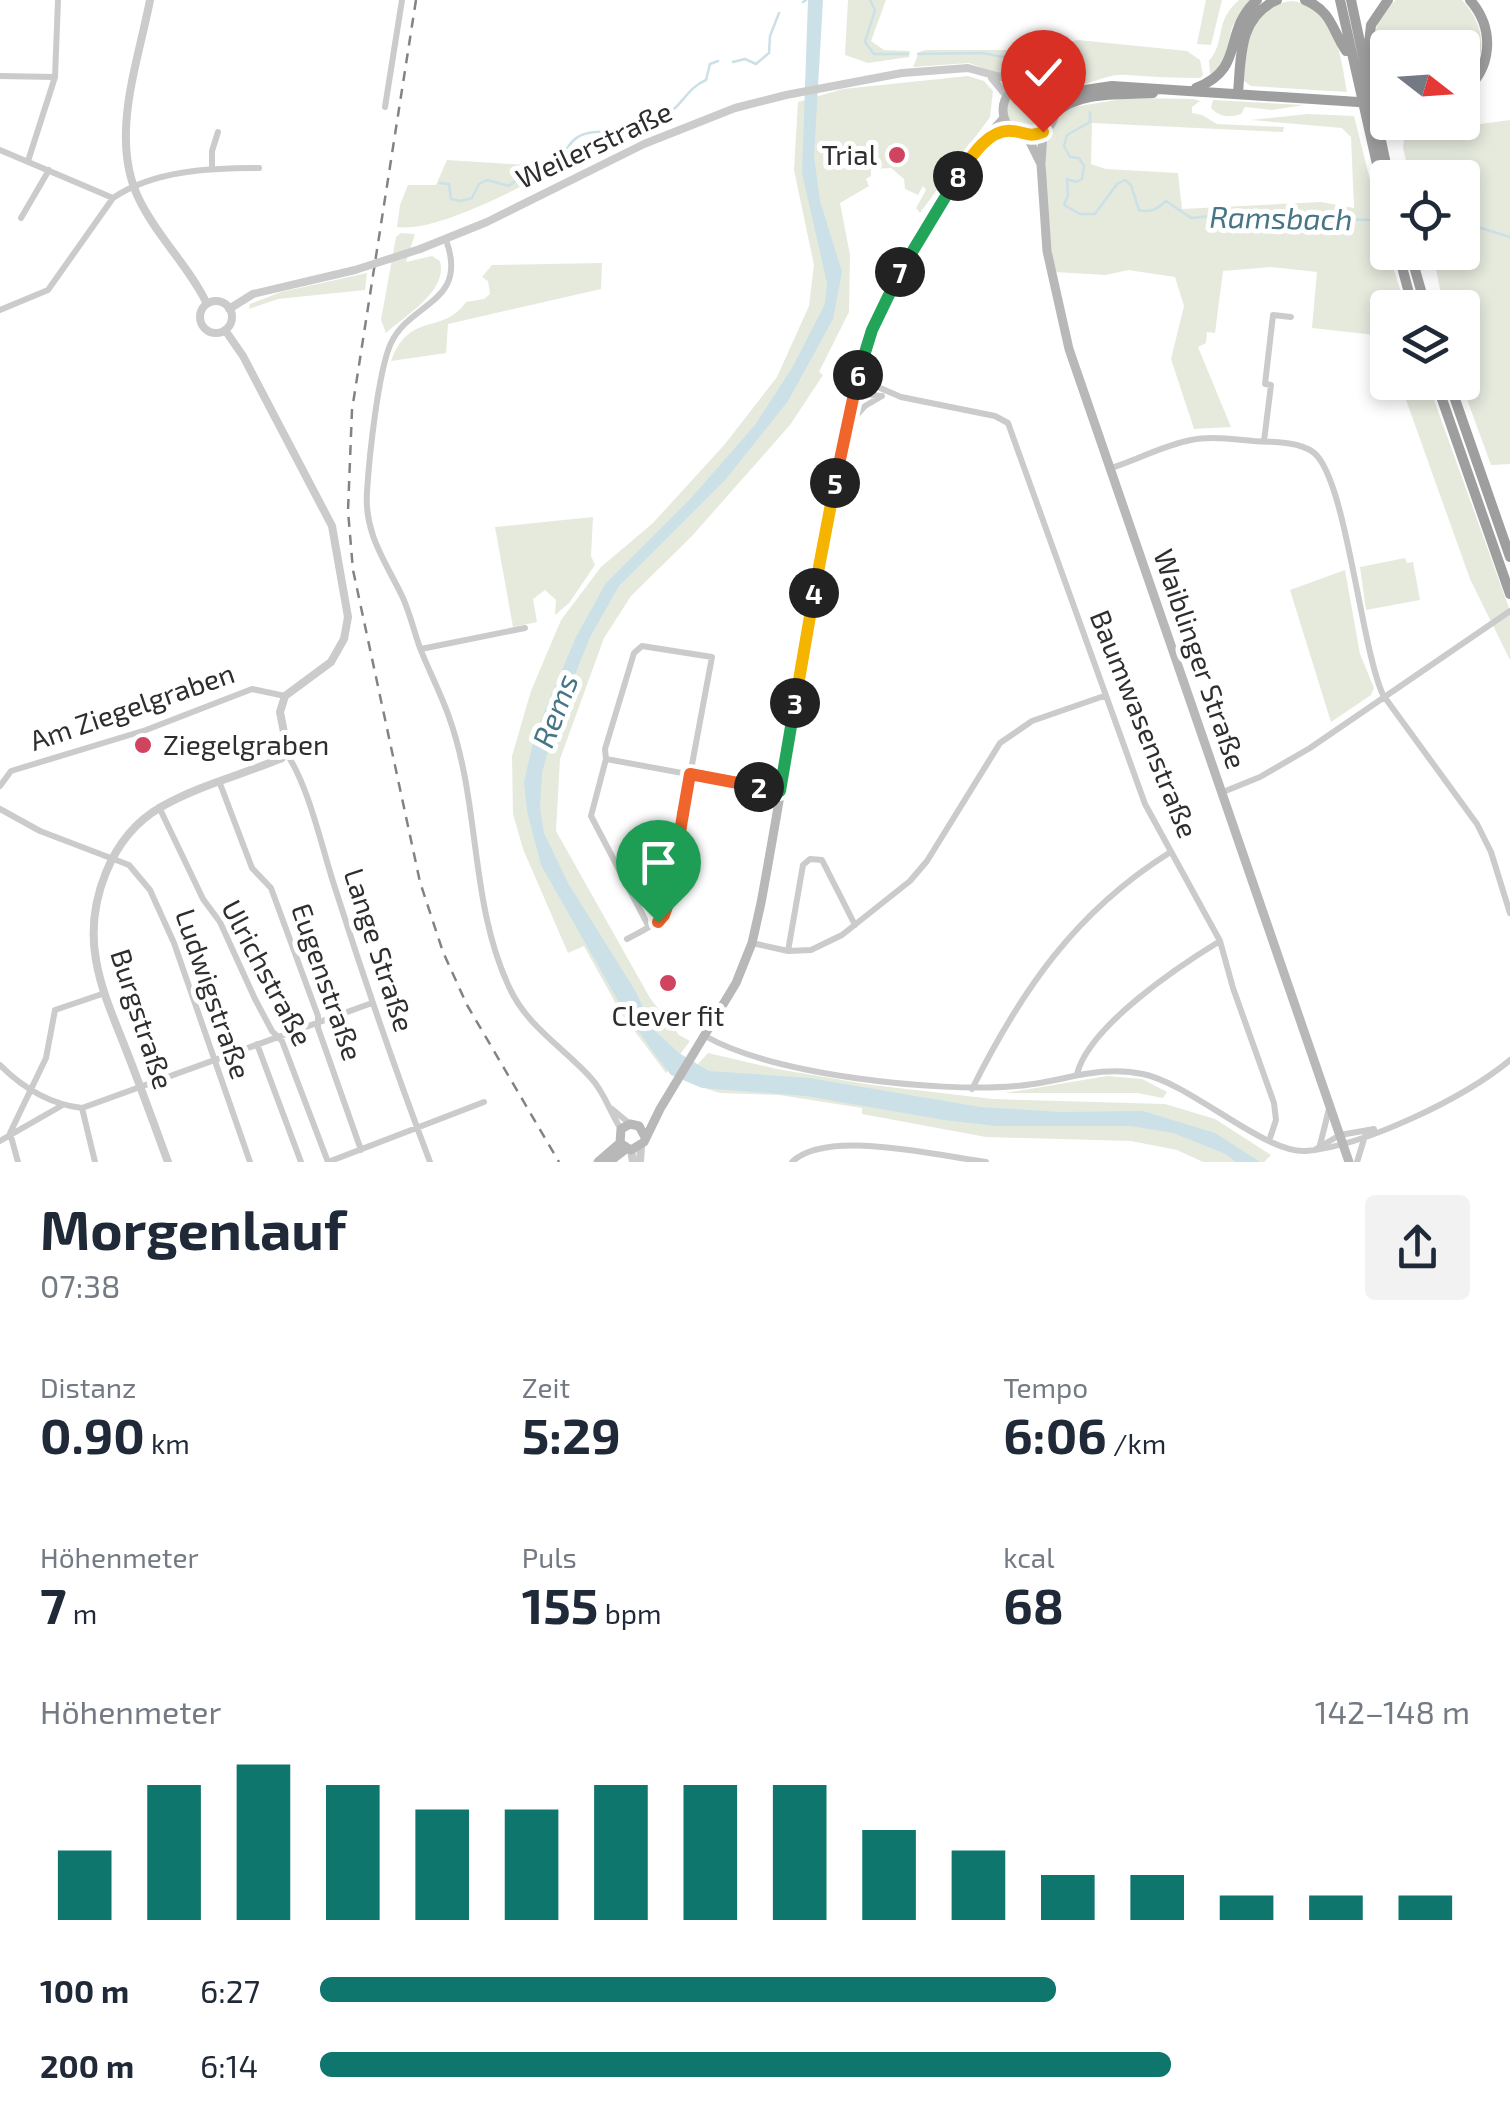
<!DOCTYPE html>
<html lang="de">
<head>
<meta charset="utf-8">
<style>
	:root { --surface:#fff; --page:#f2f2f3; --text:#1f2937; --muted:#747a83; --accent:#0f766e }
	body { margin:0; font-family:"Exo 2",sans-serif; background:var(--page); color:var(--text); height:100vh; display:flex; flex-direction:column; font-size:38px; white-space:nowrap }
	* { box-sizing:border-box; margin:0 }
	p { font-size:32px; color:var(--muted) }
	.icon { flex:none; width:55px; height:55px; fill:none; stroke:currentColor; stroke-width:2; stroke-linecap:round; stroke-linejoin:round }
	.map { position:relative; height:1162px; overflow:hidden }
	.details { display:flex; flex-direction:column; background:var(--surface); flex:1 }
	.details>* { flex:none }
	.needle { width:65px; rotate:107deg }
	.buttons { position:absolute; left:1370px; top:30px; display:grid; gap:20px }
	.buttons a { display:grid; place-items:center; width:110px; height:110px; border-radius:10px; background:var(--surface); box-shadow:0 5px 15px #0003; font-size:50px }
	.pin { position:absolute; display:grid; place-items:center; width:85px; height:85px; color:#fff; margin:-102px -42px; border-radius:50% 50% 50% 0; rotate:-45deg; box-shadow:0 0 10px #0007 }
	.pin .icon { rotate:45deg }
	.km { position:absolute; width:50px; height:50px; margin:-25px; border-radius:50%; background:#222; color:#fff; font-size:28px; line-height:50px; text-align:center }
	.round { display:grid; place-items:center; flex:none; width:105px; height:105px; border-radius:10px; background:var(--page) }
	.head { display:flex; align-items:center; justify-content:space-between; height:170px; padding:0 40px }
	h1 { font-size:55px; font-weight:700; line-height:75px }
	.figures { display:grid; grid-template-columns:repeat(3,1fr); gap:15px; height:170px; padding:10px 40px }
	.figures div { display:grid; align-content:center }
	.figures b { font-size:50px; font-weight:700 }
	.figures small { font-size:28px; font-weight:400 }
	.figures p { font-size:28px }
	.chart { height:280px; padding:20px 40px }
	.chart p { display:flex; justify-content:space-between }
	.chart svg { width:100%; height:180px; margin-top:10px; stroke:var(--accent); stroke-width:6 }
	ul { padding:0 40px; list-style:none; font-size:32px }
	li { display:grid; grid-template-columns:160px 120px 1fr; align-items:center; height:75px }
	li i { height:25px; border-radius:12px; background:var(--accent) }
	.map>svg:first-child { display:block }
	.green { fill:#e5eadd }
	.water { fill:#cbe0e7 }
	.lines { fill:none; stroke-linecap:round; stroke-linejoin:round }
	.stream { stroke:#cbe0e7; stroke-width:2.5 }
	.minor { stroke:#cbcbcb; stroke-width:6 }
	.tertiary { stroke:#cbcbcb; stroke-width:8 }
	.secondary { stroke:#b8b8b8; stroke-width:9 }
	.trunk { stroke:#9e9e9e; stroke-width:10 }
	.rail { stroke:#838383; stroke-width:2.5; stroke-dasharray:10 8; stroke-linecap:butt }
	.tertiary-bridge { stroke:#cbcbcb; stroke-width:8 }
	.trunk-bridge { stroke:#9e9e9e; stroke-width:10 }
	.split-1-casing { stroke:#fff; stroke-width:20 }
	.split-2-casing { stroke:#fff; stroke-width:20 }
	.split-3-casing { stroke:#fff; stroke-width:20 }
	.split-4-casing { stroke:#fff; stroke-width:20 }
	.split-5-casing { stroke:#fff; stroke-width:20 }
	.split-6-casing { stroke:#fff; stroke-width:20 }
	.split-7-casing { stroke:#fff; stroke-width:20 }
	.split-8-casing { stroke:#fff; stroke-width:20 }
	.split-9-casing { stroke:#fff; stroke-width:20 }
	.split-1 { stroke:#f0652b; stroke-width:12 }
	.split-2 { stroke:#f0652b; stroke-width:12 }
	.split-3 { stroke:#22a559; stroke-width:12 }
	.split-4 { stroke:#f5b400; stroke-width:12 }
	.split-5 { stroke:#f5b400; stroke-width:12 }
	.split-6 { stroke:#f0652b; stroke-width:12 }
	.split-7 { stroke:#22a559; stroke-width:12 }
	.split-8 { stroke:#22a559; stroke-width:12 }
	.split-9 { stroke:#f5b400; stroke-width:12 }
	.poi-dot { fill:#d0445f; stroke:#fff; stroke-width:4 }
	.labels { text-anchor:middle; stroke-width:10; stroke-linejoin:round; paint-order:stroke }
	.street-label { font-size:28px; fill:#2e2e2e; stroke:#fff }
	.poi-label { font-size:28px; fill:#2e2e2e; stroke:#fff; text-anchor:end }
	.water-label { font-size:30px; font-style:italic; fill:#457586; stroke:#fff }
</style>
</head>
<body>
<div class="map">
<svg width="1510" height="1162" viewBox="0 0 1510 1162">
	<rect width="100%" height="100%" fill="#fff"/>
	<path class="green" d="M848,0H886L871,41L884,50L910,51L909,57L868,63L845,55Z
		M1206,0H1222L1211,45L1197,44Z
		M1239,0H1250L1232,27L1224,64L1210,74L1209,61C1227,39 1213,23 1239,0Z
		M1396,0H1462C1485,24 1490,59 1463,82L1462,48H1388L1387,95L1380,94C1373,59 1365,25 1396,0Z
		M1293,1C1336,9 1341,56 1347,92L1251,86L1244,81C1241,47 1253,3 1293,1Z
		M1078,40L1187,51L1200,60L1203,75L1200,78C1175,78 1151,77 1127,75C1105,72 1085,90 1057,87L1046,68L1047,60L1052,57L1066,63L1069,42Z
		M925,50H1024L1039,55L1034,69L1003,75L969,63L913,67L919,52Z
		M968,76L984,81L993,91L990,117L920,213L916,208L926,190L923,186L918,195L905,189L904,179L891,168L871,169V176L866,179L869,186L840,203L850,255L849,312L819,372L823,375L790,425L692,536L631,596L604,638L560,759L556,831L650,998L679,1035L690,1041L666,1073L621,1013L584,946L568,953L523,849L513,814L512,756L531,691L561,620L601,567L653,523L725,444L777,377L809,306L814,265L794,170L798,102L843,89Z
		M1006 110a22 22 0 1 1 44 0a22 22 0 1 1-44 0Z
		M1128,98L1193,99L1200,101L1192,107V113L1202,115L1217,124L1284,127L1283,132L1092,123L1091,164L1106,169L1178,173L1182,209L1321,202L1354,208L1351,137L1342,128L1251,120L1308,114L1354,116L1388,252L1406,307L1388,308L1387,346L1384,336L1312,328L1317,272L1271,267L1223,271L1215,333L1207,332L1206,343L1198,347L1231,427L1194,429L1171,359L1184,306L1175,277L1128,270L1106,275L1054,272L1047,219L1045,138L1058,115L1074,107Z
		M1213,100L1304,105L1272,110L1245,107L1241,114C1229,118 1220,117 1211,108Z
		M1510,120V464L1491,465L1461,383L1462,308L1443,305L1433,253L1462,252V178L1410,177L1403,148L1404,139L1414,133Z
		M447,160L544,166L549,171C517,190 433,233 397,227L400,205L408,185H436Z
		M401,233L415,234L406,262L432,256L440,261C448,291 406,315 386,333L381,320L396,237Z
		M602,263L601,289L448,324L446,353L391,361C410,310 442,336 466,302L484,299L490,294L488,281L482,277L492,265Z
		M367,273L365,290L278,299L249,309L250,304L281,292Z
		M1400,383H1428L1510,611V660L1470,579Z
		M593,517L591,556L595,565L569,603L555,615L556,600L545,590L533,599L537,622L513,627L495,527Z
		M1405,558L1407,563L1413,562L1420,600L1366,610L1360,567Z
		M1345,570L1360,654L1374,688L1371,695L1331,722L1290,590Z
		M708,1053L777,1069L872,1085L993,1099L1165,1104L1215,1119L1271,1155L1264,1162H1203L1177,1150L1131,1141L986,1137L862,1114V1108L779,1095L720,1093L707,1089L702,1067L698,1064Z
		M1107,1076L1142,1079L1167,1092L1163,1098L1137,1093H1005Z"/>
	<path class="water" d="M808,0H823L814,156L820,201L842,272L833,319L788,401L726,479L619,586L590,637L554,727L542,773L540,808L544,833L568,883L636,992L653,1029L679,1053L709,1071L809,1078L980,1107L1061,1112L1143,1111L1215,1133L1260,1162H1236L1226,1154L1173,1133L1131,1126H996L944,1120L806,1096L702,1088L671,1075L653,1052L621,1006L541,865L527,811L524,782L535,734L576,637L606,583L691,498L755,425L792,368L825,304L827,283L802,173Z"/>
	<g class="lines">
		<path class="stream" d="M870,0L875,10L865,42L874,54H908
			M803,2L806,0
			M918,54L982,53L1035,63
			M733,62L745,59L756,64L769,53L770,36L779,13
			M1047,65L1067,77L1084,75V82
			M1090,112V122L1067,135L1064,146L1070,157L1079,158L1084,166L1082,179L1076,182L1067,179L1068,195L1064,205L1080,214H1095L1117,184L1125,180L1131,185L1139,210C1151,213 1157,209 1166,201L1191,218L1222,215L1371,220
			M634,125C646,117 664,118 674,109C686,98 690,87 706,80L710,64L718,61
			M554,165C563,158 566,147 574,140C588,127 612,135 629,128
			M440,183L449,184L451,199L461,201L472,198L479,184L487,180L509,186L526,172L546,169
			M1462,222L1510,237"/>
		<path class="minor" d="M0,76L55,77
			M385,107L402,0
			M0,150L113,198C154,170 211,168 259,168
			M28,161L55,77L58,0
			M212,168V151L218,132
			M21,218L49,170
			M446,240C469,303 411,301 391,343C378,371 369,459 367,492C364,534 386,562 403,598C410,614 414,631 420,648C429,671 441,694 449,717C481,806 469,903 510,989C528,1027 564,1048 591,1078C605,1093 610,1113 621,1129
			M0,310L48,290L113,198
			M857,378L901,397L995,416L1008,423L1145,804L1220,941L1233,988L1274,1103L1276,1120L1269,1141
			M853,392L880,396
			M845,428L865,406L882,396
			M1264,441L1271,385L1265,384L1273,315L1291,317
			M1111,468C1137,460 1164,445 1191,440C1210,436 1234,439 1253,441C1271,442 1298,441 1313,452C1346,476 1360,644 1383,695L1477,824L1491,852L1510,913
			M421,649L525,628
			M286,753C309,785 323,853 336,891C365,982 396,1072 430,1162
			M606,759L780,791
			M219,781L252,868L271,888L318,1016V1028L361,1150
			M0,786L11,771L146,730L252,689L285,696
			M1223,792L1260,777L1310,748L1510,611
			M159,807L203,899L220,922L255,999L272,1031L282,1041L328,1162L484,1102
			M0,809L40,831L129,865L150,890L174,943L250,1162
			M627,939C640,932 654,926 664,915L712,657L642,646L634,653L605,749L606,759L591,816L649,927
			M752,943L788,951L811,950L842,935L910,881L927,861L1000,743L1032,721L1104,696
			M788,951L803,865L810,859L822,860L855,925
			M705,1036C774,1075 937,1093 1016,1086C1059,1083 1099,1064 1143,1074C1191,1084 1265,1154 1306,1151C1365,1146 1464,1098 1510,1060
			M257,1044L301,1162
			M0,1065C23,1088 49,1104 82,1108L372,1003
			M1077,1074C1089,1026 1179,966 1220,941
			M972,1089C1021,991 1075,912 1169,853
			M82,1108L95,1162
			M612,1109L630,1124
			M0,1141L61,1106
			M1320,1145L1329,1109
			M1316,1149L1340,1135L1374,1129
			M18,1162L10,1133L46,1058L55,1010L105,993
			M792,1162C826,1128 940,1156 986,1162
			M1357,1162L1365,1136"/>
		<path class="tertiary" d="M150,0C138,63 109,138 139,199C157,237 189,266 207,304
			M992,78L1007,96
			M420,249L487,222L644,144L735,108L786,95L902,73L968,68L1026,84
			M200 317a16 16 0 1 1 32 0a16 16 0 1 1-32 0Z
			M229,309L253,294L355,270
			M631,1150L633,1162
			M168,1162C154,1124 140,1085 125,1047C114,1019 101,990 96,960C86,904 110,836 161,807C199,785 242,775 282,758L287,748L280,712L285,696L331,662L344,639L348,617L332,526L243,356L225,330
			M640,1162L641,1146"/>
		<path class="secondary" d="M1003 110a26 26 0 1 1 52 0a26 26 0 1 1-52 0Z
			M1043,132L1041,164L1047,251L1069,349L1349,1162
			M1027,136L1041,164
			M620,1143L631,1150L644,1142L660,1109L736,983L752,943L761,903C784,779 803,653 826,529C839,462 848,394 872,330C896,264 956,169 1004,118
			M620,1143L621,1129L630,1124L639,1126L645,1137
			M598,1162L620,1143
			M609,1162L626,1149"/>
		<path class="trunk" d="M1305,0C1332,11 1332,30 1346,51
			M1340,0L1388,213
			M1351,0L1389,178
			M1367,63L1371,25L1388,0
			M1196,88C1247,68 1221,33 1257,0
			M1238,93C1241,57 1239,16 1277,0
			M1462,93C1493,69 1495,29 1470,0
			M1051,95L1112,86L1343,101
			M1054,114C1079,90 1122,95 1153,93
			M1398,252L1413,308
			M1410,252L1426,308
			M1436,382L1510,594
			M1449,382L1510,557"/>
		<path class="rail" d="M416,0L352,410L348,511L353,570L420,882L443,952L467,1005L559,1162"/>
		<path class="tertiary-bridge" d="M355,270L420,249"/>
		<path class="trunk-bridge" d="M1343,101L1388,104"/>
	</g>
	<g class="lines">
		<defs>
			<path id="split-1" d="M658,922L664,915L668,904L683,814"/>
			<path id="split-2" d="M683,814L690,774L759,787"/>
			<path id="split-3" d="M759,787L780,791L795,703"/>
			<path id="split-4" d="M795,703L814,593"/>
			<path id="split-5" d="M814,593L835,483"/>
			<path id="split-6" d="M835,483L858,375"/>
			<path id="split-7" d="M858,375L872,330L900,272"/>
			<path id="split-8" d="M900,272L958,176"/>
			<path id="split-9" d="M958,176C969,160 988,128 1012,131C1025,132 1029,138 1043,132"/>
		</defs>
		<use href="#split-1" class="split-1-casing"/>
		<use href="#split-2" class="split-2-casing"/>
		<use href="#split-3" class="split-3-casing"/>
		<use href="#split-4" class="split-4-casing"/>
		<use href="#split-5" class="split-5-casing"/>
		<use href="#split-6" class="split-6-casing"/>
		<use href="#split-7" class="split-7-casing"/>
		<use href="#split-8" class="split-8-casing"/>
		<use href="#split-9" class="split-9-casing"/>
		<use href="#split-1" class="split-1"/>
		<use href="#split-2" class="split-2"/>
		<use href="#split-3" class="split-3"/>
		<use href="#split-4" class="split-4"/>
		<use href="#split-5" class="split-5"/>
		<use href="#split-6" class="split-6"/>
		<use href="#split-7" class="split-7"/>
		<use href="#split-8" class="split-8"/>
		<use href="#split-9" class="split-9"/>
	</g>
	<g class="poi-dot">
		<circle cx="897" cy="155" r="10"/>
		<circle cx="143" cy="745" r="10"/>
		<circle cx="668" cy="983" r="10"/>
	</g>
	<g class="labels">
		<g class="street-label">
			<text transform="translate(594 145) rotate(-25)" y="10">Weilerstraße</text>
			<text transform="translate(1200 659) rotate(71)" y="10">Waiblinger Straße</text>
			<text transform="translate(132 707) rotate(-19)" y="10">Am Ziegelgraben</text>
			<text transform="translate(1144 724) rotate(68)" y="10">Baumwasenstraße</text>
			<text transform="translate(379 950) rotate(72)" y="10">Lange Straße</text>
			<text transform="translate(267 973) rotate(62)" y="10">Ulrichstraße</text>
			<text transform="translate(327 982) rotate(71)" y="10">Eugenstraße</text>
			<text transform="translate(213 994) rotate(71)" y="10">Ludwigstraße</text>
			<text transform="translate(142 1019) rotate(72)" y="10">Burgstraße</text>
		</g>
		<g class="poi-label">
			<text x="877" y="165">Trial</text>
			<text x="163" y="755" text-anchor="start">Ziegelgraben</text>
			<text x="668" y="1026" text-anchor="middle">Clever fit</text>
		</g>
		<g class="water-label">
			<text transform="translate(1281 219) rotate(1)" y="10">Ramsbach</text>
			<text transform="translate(556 711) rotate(-69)" y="10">Rems</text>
		</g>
	</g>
</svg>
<div class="buttons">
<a><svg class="needle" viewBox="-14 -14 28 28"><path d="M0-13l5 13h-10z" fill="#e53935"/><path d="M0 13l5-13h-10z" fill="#747a83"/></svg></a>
<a><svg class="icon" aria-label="locate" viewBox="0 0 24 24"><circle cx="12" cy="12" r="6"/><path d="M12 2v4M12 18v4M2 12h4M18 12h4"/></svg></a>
<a><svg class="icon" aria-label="layers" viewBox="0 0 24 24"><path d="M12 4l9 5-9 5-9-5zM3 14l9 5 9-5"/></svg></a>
</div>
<div class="pin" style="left:658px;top:922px;background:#1e9e55"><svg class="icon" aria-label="arrive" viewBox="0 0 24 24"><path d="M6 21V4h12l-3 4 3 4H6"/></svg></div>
<div class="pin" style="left:1043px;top:132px;background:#d93025"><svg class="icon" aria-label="check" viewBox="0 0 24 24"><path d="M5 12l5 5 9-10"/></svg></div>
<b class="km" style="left:759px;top:787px">2</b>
<b class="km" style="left:795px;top:703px">3</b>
<b class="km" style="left:814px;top:593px">4</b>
<b class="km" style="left:835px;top:483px">5</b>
<b class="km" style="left:858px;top:375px">6</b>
<b class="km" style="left:900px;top:272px">7</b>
<b class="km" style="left:958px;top:176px">8</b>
</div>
<section class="details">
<div class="head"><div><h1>Morgenlauf</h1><p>07:38</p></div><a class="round"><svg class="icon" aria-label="share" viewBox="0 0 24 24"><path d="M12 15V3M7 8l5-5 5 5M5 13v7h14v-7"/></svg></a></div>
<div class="figures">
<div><p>Distanz</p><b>0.90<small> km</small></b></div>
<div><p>Zeit</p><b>5:29</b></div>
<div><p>Tempo</p><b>6:06<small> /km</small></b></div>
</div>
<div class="figures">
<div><p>Höhenmeter</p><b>7<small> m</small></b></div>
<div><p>Puls</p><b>155<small> bpm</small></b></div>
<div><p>kcal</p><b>68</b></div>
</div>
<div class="chart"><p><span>Höhenmeter</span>142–148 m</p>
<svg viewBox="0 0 160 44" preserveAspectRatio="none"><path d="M5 44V27M15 44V11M25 44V6M35 44V11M45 44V17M55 44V17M65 44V11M75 44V11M85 44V11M95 44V22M105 44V27M115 44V33M125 44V33M135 44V38M145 44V38M155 44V38"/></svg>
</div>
<ul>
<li><b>100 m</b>6:27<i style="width:64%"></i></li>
<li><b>200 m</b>6:14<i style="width:74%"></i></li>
</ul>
</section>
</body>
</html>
